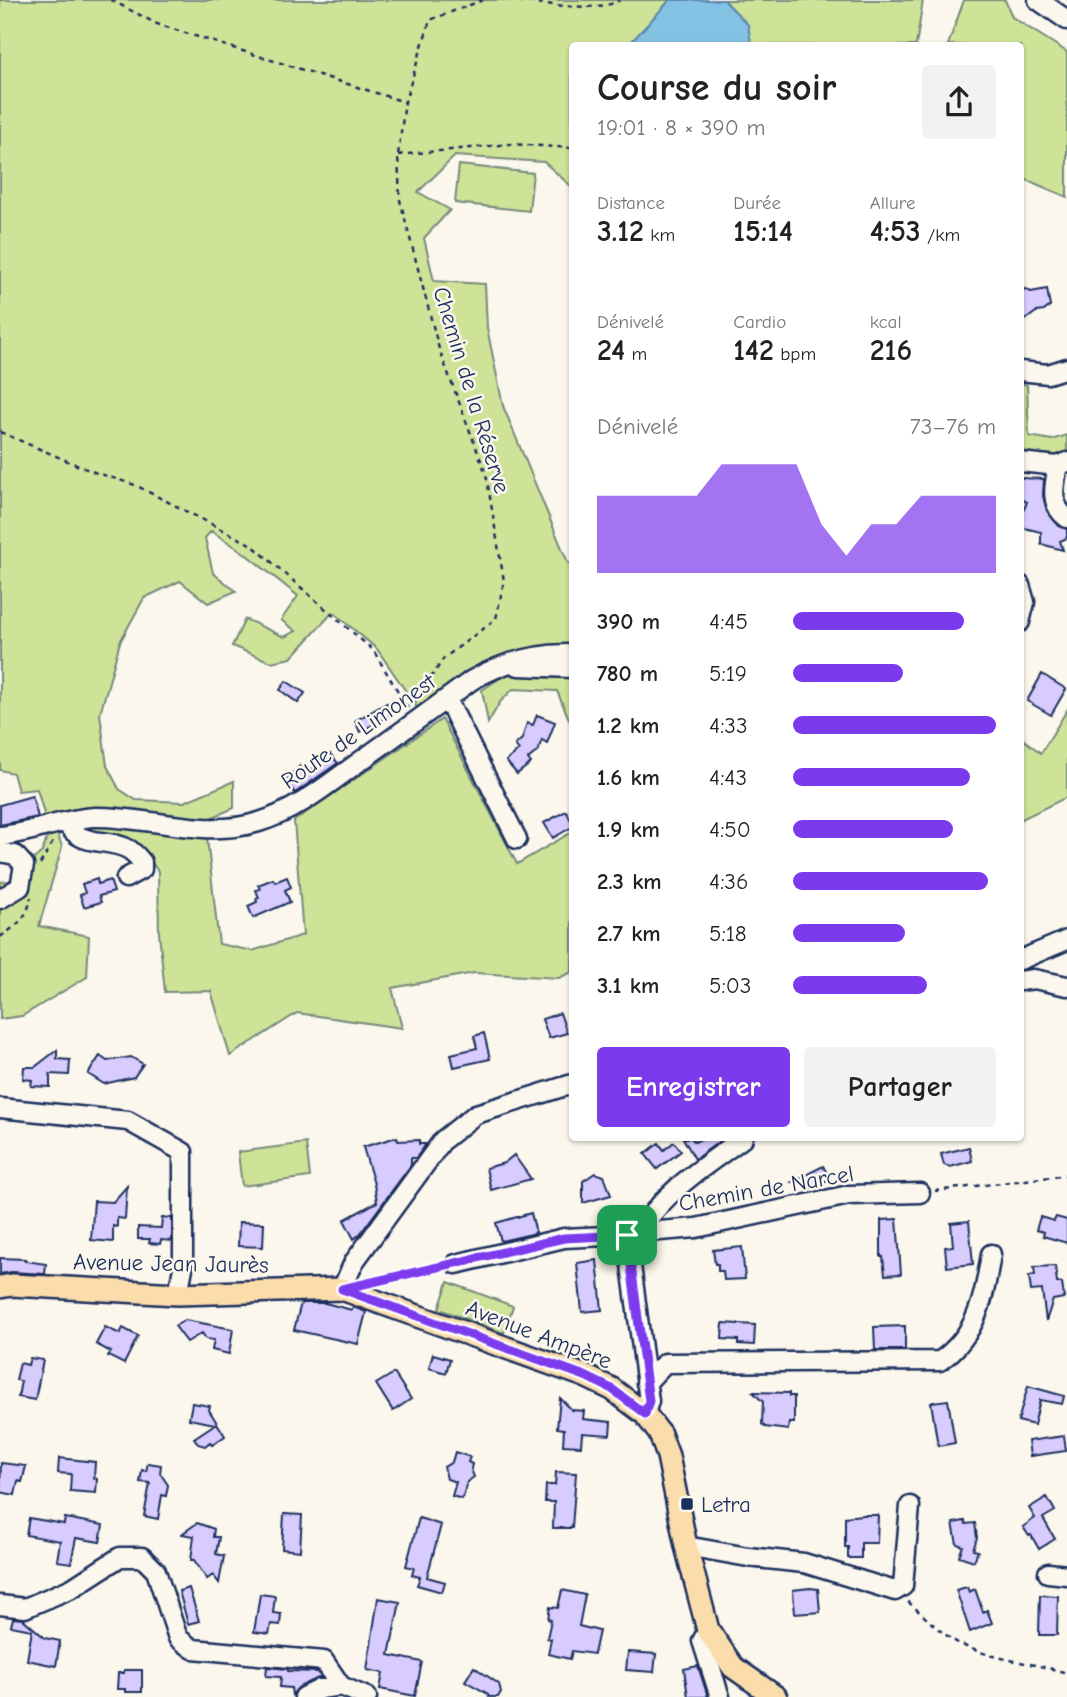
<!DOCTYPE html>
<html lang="fr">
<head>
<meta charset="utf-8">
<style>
	:root { --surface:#fff; --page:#f2f2f2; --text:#222; --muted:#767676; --accent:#7c3aed }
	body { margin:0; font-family:"Comic Neue",sans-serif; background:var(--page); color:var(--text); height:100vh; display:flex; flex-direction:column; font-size:26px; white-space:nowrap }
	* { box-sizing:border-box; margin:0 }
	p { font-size:23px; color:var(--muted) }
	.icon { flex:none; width:38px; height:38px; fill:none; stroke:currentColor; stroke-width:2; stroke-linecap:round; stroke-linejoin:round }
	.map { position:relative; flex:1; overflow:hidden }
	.side { position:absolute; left:569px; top:42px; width:455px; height:1099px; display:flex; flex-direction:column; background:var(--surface); border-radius:7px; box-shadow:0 2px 5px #0004 }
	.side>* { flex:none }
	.pin { position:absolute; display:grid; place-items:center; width:60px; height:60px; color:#fff; margin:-30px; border-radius:14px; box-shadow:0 4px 10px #0006 }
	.round { display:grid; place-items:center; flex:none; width:74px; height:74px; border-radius:7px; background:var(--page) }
	.head { display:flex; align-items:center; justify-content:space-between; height:119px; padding:0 28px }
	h1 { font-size:38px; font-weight:700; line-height:52px }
	.metrics { display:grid; grid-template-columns:repeat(3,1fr); gap:10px; height:119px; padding:7px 28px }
	.metrics div { display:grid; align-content:center }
	.metrics b { font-size:30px; font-weight:700 }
	.metrics small { font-size:19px; font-weight:400 }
	.metrics p { font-size:19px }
	.chart { height:196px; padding:14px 28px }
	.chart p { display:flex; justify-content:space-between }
	.chart svg { width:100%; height:126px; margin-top:7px; fill:var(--accent); opacity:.7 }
	.button { display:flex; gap:14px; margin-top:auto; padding:14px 28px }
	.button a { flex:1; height:80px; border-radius:7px; background:var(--accent); color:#fff; font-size:28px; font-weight:700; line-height:80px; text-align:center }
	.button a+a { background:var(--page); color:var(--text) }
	ul { padding:0 28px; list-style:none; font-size:23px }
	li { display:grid; grid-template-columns:112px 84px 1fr; align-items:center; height:52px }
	li i { height:18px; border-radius:9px; background:var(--accent) }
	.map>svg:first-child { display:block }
	.green { fill:#cfe398; stroke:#75897b; stroke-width:2 }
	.water { fill:#84c2e4; stroke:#5a87ae; stroke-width:2 }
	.building { fill:#d8ccfe; stroke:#1b2f5e; stroke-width:2 }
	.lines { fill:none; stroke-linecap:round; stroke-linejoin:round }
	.minor-casing { stroke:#1b2f5e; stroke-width:23 }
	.major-casing { stroke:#1b2f5e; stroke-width:26 }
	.path { stroke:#1b2f5e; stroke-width:2.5; stroke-dasharray:5 5; stroke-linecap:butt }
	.minor { stroke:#fbf7ec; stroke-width:18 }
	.major { stroke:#fbddab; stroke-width:21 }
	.route-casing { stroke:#fff; stroke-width:14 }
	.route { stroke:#7c3aed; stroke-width:9 }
	.poi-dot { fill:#1b2f5e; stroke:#fbf7ec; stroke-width:2.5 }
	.labels { text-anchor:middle; stroke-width:5; stroke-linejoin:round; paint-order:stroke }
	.street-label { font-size:23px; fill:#1b2f5e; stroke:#fbf7ec }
	.poi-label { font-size:23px; fill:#1b2f5e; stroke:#fbf7ec; text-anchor:start }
</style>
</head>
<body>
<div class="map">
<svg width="1067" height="1697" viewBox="0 0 1067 1697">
	<rect width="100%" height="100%" fill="#fbf7ec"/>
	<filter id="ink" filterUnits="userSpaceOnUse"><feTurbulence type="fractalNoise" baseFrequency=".0143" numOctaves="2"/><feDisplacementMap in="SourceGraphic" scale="14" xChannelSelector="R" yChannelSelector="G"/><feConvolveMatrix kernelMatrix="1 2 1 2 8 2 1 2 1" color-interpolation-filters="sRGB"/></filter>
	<g filter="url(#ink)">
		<path class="green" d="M0,0H670L633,41L643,45L572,46V187L544,162L455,156L418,192L450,210L424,238L434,281L485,284L487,328L503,406L568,563L572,564V644C504,644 472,674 418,709L377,649L333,612L291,658L271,662L232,646L245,619L284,637L296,631L281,620L298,596L243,552L211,531L205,538L213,573L236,591L208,603L180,581L144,598L120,642L100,714L107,766L119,789L136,800L184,802L234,781V808L208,819L123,810H80L45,817L37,789L18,791L13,773L0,770Z
			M724,0H923L916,46L749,45L751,43L748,25Z
			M964,0H1005L1012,17L1067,52V197L1020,177V46L948,45Z
			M459,165L533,173L529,211L455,203Z
			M1020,383L1027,385L1029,436L1052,440L1067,435V454L1057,458L1020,454Z
			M563,664H572V726L557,691L513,689L500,702L488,723L482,690L505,675Z
			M1067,710V797L1020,820V737L1041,753Z
			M442,719L517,864L572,832V972L559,978L474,973L392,988L402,1028L297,1013L230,1056L211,991L165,992L159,933L158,871L141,848L82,828L121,825L207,838L219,944L252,951L303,935L294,821Z
			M57,832L62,847L39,926L89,936L87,977L22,1016L0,1019V882L9,881L42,852L48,835Z
			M306,1143L310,1177L242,1186L238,1152Z
			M448,1282L513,1306L504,1333L439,1309Z"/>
		<path class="water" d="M670,0H724L748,25L751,43L749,46H643L632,41Z"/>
		<path class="building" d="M1025,289L1031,292L1047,289L1050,306L1044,311L1036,312L1020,324V292Z
			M1020,478L1044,479L1043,496L1047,511L1059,526L1067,529V538L1060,541L1063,550L1041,544V532L1020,527V518L1027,502L1020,499Z
			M1042,674L1066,689L1051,715L1027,701Z
			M286,681L305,693L298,703L280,690Z
			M387,703L392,714L360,732L355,721Z
			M537,715L555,722L547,743L542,740L538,751L528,759L531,763L517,774L506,761L519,750L515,745L522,739L527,723L533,725Z
			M330,754L338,763L295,793L285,780L300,766L307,773Z
			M32,796L38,817L0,825V805Z
			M566,811L572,822V827L553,838L544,823Z
			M287,877L291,887L285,890L290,902L253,918L248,906L257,902L256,899L259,898L256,890L260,889L258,885L273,879L275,882Z
			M97,879L98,884L110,880L114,892L99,896L101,902L84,907L80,895L85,893L82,884Z
			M560,1013L567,1033L549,1038L542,1019Z
			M484,1033L490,1059L454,1067L451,1054L477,1048L474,1036Z
			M57,1050V1059L70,1060L69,1075L50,1074V1087L31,1086L32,1080L23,1079L24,1067H35Z
			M100,1056L107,1061L131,1057L143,1064L134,1077L104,1084L88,1074Z
			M397,1137L398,1141L419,1140V1144H426L416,1158H411V1165L360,1234L354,1239L344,1220L377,1202L374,1184L363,1147Z
			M683,1138H691L695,1142L703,1138H724L695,1159Z
			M674,1142L681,1151L657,1169L645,1154L659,1143L664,1150Z
			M969,1147L972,1161L950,1167L944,1165L941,1154Z
			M514,1155L531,1179L491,1190L486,1168L504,1163Z
			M823,1166L830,1179L810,1189L808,1185L792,1182Z
			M595,1173L604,1176L611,1195L583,1203V1181Z
			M127,1186L125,1219L117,1218V1227L113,1226V1242L91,1240L94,1201L113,1202Z
			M531,1213L536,1233L501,1241L496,1223Z
			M1040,1217L1054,1221L1056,1217L1067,1220V1243L1043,1236L1044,1232L1036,1230Z
			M162,1218H172V1241L161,1240L160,1244L149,1243L150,1239H138V1227L161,1228Z
			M897,1219L901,1274L885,1275L883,1257H881V1220Z
			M969,1221L973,1264L947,1267L945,1247L953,1246L951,1223Z
			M239,1222L264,1223L263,1247L238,1246Z
			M742,1247L745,1279L724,1280L723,1271H718V1264H715L713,1250Z
			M0,1258L25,1259V1261L46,1264L45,1274L12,1272L0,1274Z
			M597,1260L602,1310L582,1312L577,1263Z
			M1055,1266L1057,1283H1062L1064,1298L1053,1300L1046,1321L1042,1290L1031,1291L1029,1276L1035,1275L1034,1267Z
			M301,1303H325L352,1310L353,1307L366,1312L358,1344L294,1330Z
			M185,1320L233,1329L229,1354L212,1350L214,1340L206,1339L202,1333L187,1342L175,1326Z
			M723,1323L755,1325L754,1345L738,1344V1340L722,1339Z
			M905,1326V1350H875L874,1327Z
			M105,1327L120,1334L123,1328L138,1336L124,1364L108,1356L111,1352L96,1344Z
			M433,1354L450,1359L446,1373L429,1368Z
			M30,1358L43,1360L35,1400L18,1397L21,1381L16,1380L20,1363L28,1365Z
			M394,1373L411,1399L393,1411L376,1384Z
			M1028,1386L1064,1396L1062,1404L1040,1400L1034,1425L1018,1421Z
			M753,1392L789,1393V1396H794V1423H789L788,1430L765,1427L762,1424L763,1402Z
			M560,1398L572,1410L584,1411L583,1419L611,1422L610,1435L582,1433L581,1446L563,1445L564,1429L557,1428Z
			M948,1400L955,1443L938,1446L931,1402Z
			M192,1403L210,1406L209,1410L225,1436L212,1445L210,1442L205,1446L198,1444L194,1438L215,1424L189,1419Z
			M1064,1436L1066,1451L1030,1456L1028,1441Z
			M455,1452L470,1457L468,1462L472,1464L471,1469L474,1477L467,1482L462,1499L452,1496L456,1482L447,1479L444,1467L452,1462Z
			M59,1458L95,1462L94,1478L97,1479L96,1493L70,1491L71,1474L58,1473Z
			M1,1463L26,1466L22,1482L18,1481L15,1495L0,1492Z
			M148,1463L161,1465L160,1473L168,1485L166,1496L162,1495L158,1519L144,1516L150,1483L140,1482L142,1470L146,1471Z
			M556,1472L576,1473L572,1528H553L554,1502H545L546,1485H555Z
			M1047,1497L1055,1511L1043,1518L1055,1539L1039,1549L1031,1535L1029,1536L1023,1527L1035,1518L1029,1508Z
			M284,1514L302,1515L300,1551L282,1549Z
			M862,1515H878L877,1543H861V1558H848V1547H845V1517Z
			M29,1518L64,1524L65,1518L103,1525L100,1542L76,1538L71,1563L57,1561L60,1541L26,1535Z
			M419,1518L441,1525L427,1577L445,1582L442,1592L417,1585L420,1577L412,1575L414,1568L406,1566Z
			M965,1521L966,1524L975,1523L977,1538L973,1550L978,1551L974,1561L959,1556L963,1546L957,1544L953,1523Z
			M197,1523L214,1529L213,1537H219L216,1554L224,1556L219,1583L213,1575L207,1579L194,1560H191L194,1536L182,1534Z
			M967,1587L969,1592L975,1589L983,1612L987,1610L992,1623L970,1632L956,1590Z
			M189,1588L199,1621L188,1624L179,1591Z
			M810,1588L818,1589L820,1612L795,1614L793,1590Z
			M562,1590L585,1595L579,1626L599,1631L594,1654L572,1651L570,1659L548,1654L551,1639L547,1638L551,1620L548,1619L550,1607L558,1608Z
			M260,1594L275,1596L273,1613L281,1614L280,1625L271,1624L269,1634L254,1632Z
			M1040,1595L1058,1596L1057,1635H1039Z
			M378,1598L400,1602L389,1655L422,1662L415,1696L380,1689L383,1673L367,1670Z
			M13,1618L23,1619L45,1638L60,1641L56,1666L27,1660L32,1630L11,1626Z
			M628,1652L656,1654L654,1672L626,1670Z
			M698,1666L708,1697H688L684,1669Z
			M267,1667L288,1669V1671L318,1672L321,1677L299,1687L292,1695L291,1688L280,1687L281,1677L266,1676Z
			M474,1667L499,1684L501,1692L498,1697H489L488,1694L465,1681Z
			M124,1670H142V1692H125V1689H117L118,1673H124Z"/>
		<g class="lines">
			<defs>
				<path id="minor" d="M1038,0L1067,20
					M1020,371L1048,374L1067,368
					M1020,462L1058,466L1067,462
					M1058,466C1054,485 1049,505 1067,518
					M1020,585L1025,602L1020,622
					M518,666L572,668
					M447,699L517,839
					M66,822C82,850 107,836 130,850C134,853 139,858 142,862V869L126,878
					M0,836C32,833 62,819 94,817C150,816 204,839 259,822C296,811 327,785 359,762C397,735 434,708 472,680C504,662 535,653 572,654
					M0,852L15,855L24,865L20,887L0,899
					M1020,960L1067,940
					M1020,981L1034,979L1067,986
					M0,1108L128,1121L183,1152V1268L178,1294
					M641,1230L660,1231L696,1228L849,1195L920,1193
					M627,1235L649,1401L645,1414
					M456,1264L564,1238L627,1235L641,1230C665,1190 707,1165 743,1138
					M342,1289L354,1262L443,1140L476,1114L572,1084
					M646,1383L665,1363L940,1361C978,1334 984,1297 991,1254
					M686,1546L748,1557L804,1563L895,1591L903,1586L910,1506
					M1048,1573L1067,1575
					M0,1605L25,1608L72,1588L120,1557H142L156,1571L178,1638L193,1649L324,1661L341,1686L367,1697
					M708,1630L702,1641L720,1697
					M304,1697L320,1689L341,1686"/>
				<path id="major" d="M0,1287L12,1285L178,1294L342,1289L585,1376L612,1389L645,1414L660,1434L668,1456L686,1546L708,1630L733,1667L776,1697"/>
			</defs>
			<use href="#minor" class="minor-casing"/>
			<use href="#major" class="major-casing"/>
			<path class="path" d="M111,0L157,24L405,102
				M508,0C537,2 597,14 620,0
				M398,155L511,144L572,148
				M0,432L91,471L135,485L252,545L373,650L408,708
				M414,703L444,658L496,619L504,581L486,474L439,349L400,200L398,155L405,102L430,20L483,0
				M40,864L54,840
				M0,937C16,926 28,918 31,897
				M935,1191L1067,1175
				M374,1282L442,1267
				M908,1602C924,1615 940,1633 958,1643C992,1660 1031,1662 1067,1673"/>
			<use href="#minor" class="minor"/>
			<use href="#major" class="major"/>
		</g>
	</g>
	<g class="lines" filter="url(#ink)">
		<defs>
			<path id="route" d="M627,1235L649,1401L645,1414L612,1389L585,1376L342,1289L564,1238Z"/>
		</defs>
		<use href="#route" class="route-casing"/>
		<use href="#route" class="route"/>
	</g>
	<rect class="poi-dot" x="680" y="1497" width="14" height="14" rx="3.5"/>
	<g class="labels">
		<g class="street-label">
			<text transform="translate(472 390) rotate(73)" y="8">Chemin de la Réserve</text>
			<text transform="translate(358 731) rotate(-35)" y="8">Route de Limonest</text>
			<text transform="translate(766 1188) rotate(-10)" y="8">Chemin de Narcel</text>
			<text transform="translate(171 1263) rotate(1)" y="8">Avenue Jean Jaurès</text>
			<text transform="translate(539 1334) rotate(21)" y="8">Avenue Ampère</text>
		</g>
		<g class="poi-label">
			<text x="701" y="1512">Letra</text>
		</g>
	</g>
</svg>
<div class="pin" style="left:627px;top:1235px;background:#1e9e55"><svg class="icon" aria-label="arrive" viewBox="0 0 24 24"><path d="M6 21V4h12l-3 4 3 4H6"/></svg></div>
<section class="side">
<div class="head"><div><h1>Course du soir</h1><p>19:01 · 8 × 390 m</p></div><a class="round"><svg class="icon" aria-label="share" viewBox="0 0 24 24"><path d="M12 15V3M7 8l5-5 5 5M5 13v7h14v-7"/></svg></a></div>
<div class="metrics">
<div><p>Distance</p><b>3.12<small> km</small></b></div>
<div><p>Durée</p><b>15:14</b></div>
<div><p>Allure</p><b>4:53<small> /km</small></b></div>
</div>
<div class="metrics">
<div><p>Dénivelé</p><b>24<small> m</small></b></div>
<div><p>Cardio</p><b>142<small> bpm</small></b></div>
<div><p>kcal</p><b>216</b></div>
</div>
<div class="chart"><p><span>Dénivelé</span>73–76 m</p>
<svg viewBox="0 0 160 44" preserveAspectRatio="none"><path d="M0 44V17L10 17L20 17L30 17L40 17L50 6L60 6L70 6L80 6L90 27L100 38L110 27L120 27L130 17L140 17L150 17L160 17V44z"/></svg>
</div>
<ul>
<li><b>390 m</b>4:45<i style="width:84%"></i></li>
<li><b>780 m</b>5:19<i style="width:54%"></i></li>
<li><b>1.2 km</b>4:33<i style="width:100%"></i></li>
<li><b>1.6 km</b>4:43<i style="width:87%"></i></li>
<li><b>1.9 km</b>4:50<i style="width:79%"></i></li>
<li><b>2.3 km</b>4:36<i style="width:96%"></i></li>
<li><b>2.7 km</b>5:18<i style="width:55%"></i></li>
<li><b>3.1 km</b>5:03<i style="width:66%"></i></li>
</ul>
<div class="button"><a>Enregistrer</a><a>Partager</a></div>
</section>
</div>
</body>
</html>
